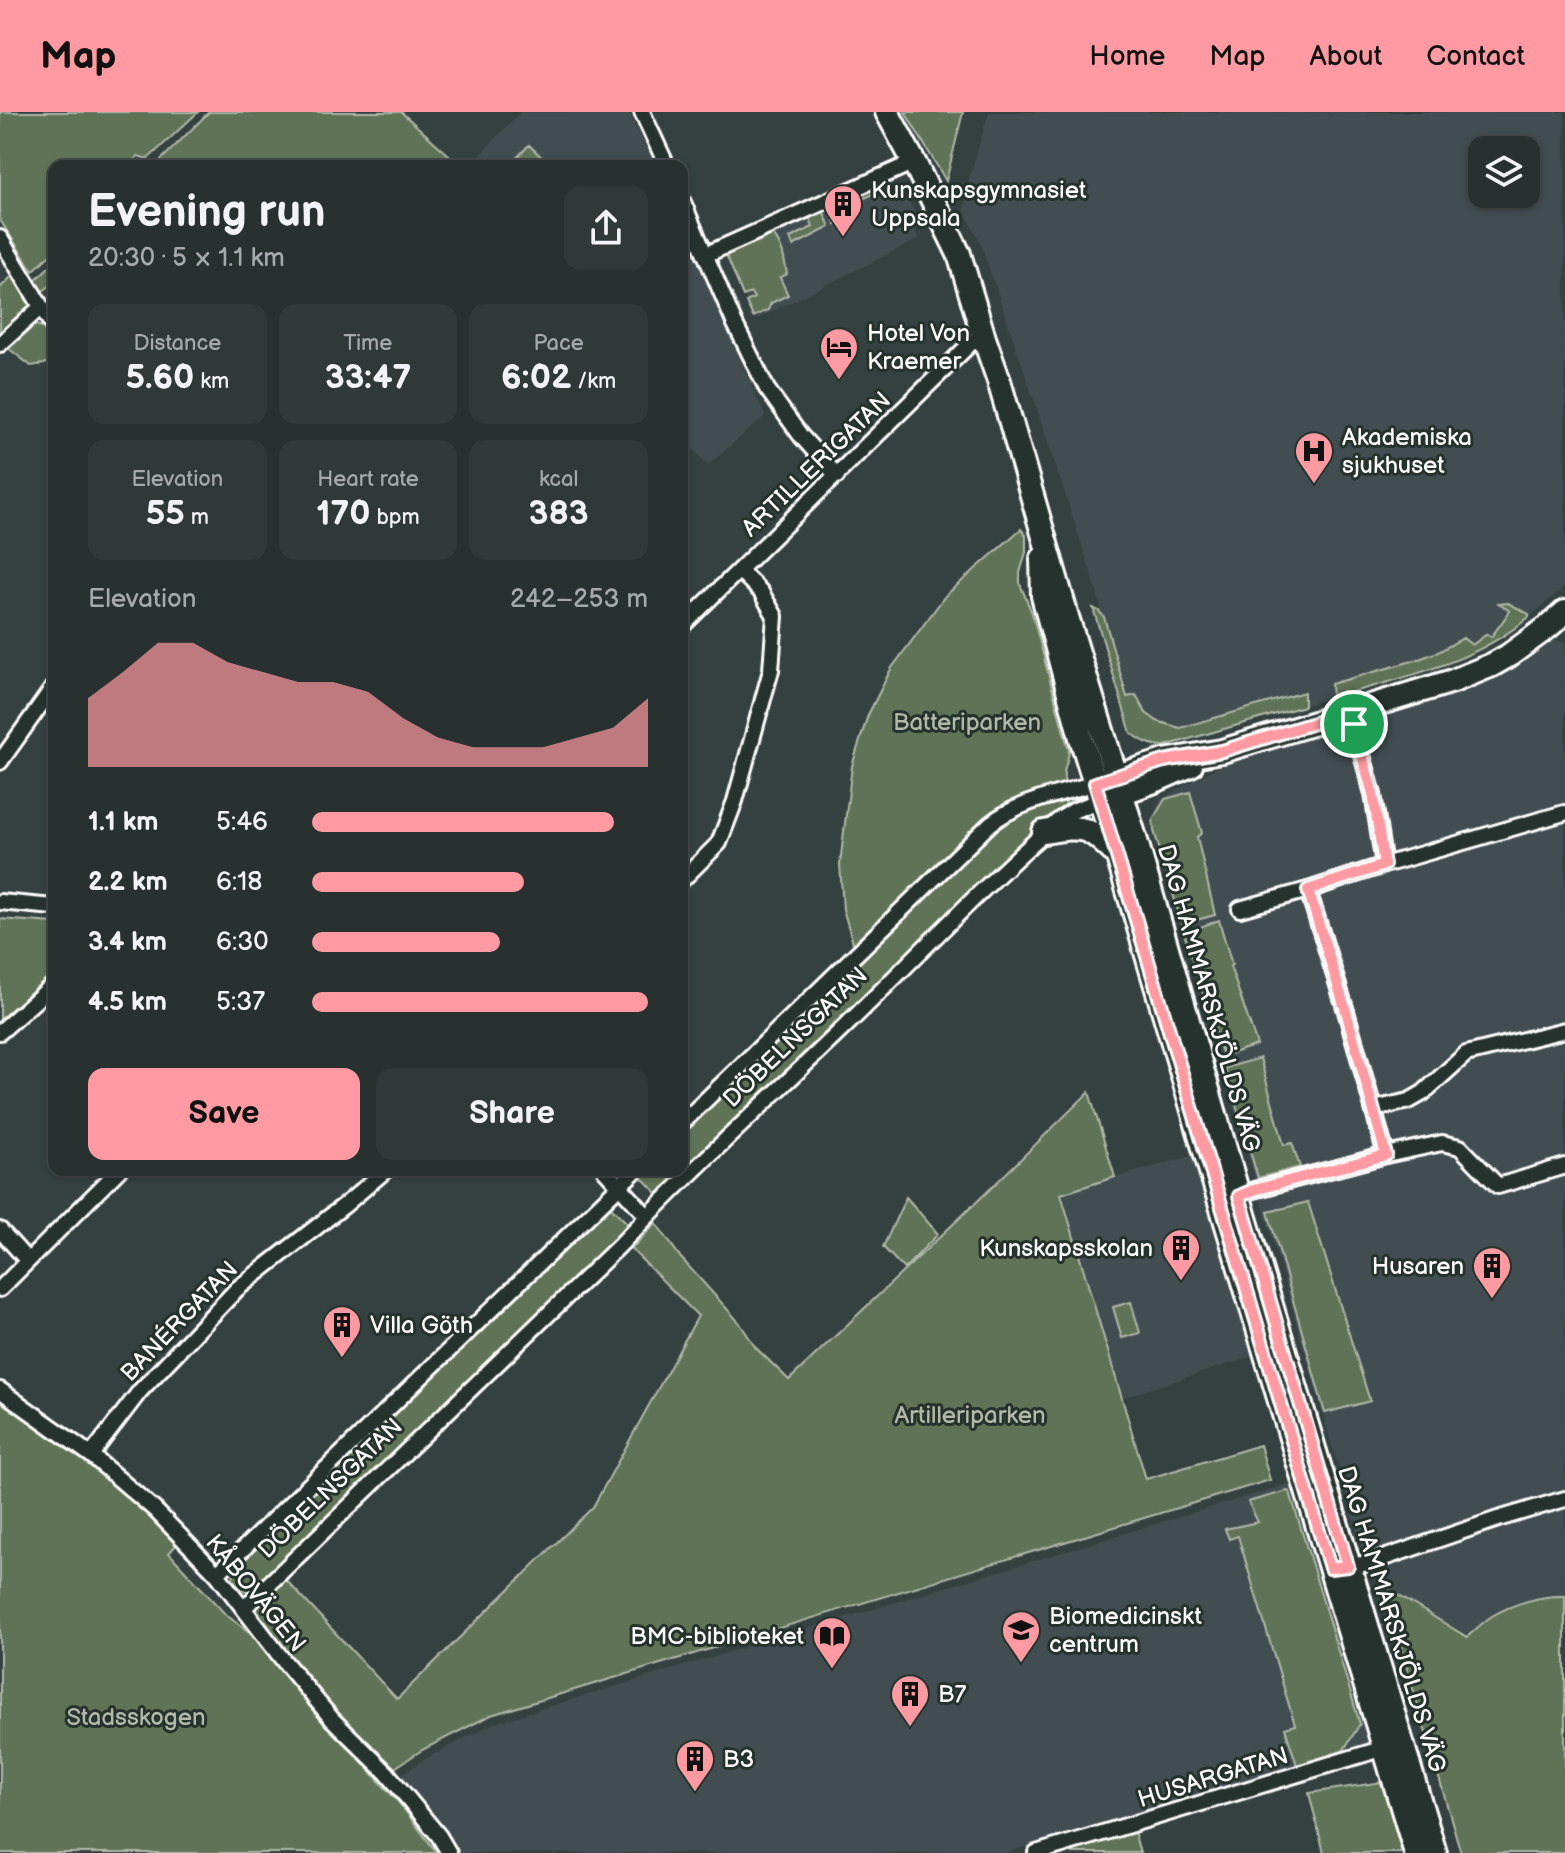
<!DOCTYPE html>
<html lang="en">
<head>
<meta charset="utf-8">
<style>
	:root { --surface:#283030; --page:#303838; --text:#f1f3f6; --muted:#a5a9ab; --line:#444b4c; --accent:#ff9aa2 }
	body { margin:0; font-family:"Balsamiq Sans",sans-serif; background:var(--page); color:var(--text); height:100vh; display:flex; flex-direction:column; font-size:30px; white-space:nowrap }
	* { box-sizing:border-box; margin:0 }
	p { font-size:26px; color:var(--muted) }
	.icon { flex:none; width:44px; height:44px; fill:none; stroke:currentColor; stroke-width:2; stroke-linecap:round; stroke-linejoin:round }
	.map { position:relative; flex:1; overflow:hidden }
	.panel { position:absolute; left:48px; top:48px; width:640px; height:1016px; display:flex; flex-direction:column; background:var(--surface); border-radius:16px; box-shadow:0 2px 6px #0004,0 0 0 2px var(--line) }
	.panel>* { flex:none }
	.controls { position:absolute; left:1468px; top:24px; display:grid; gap:16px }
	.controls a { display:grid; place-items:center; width:72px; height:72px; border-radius:16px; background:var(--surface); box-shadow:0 2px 6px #0004,0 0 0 2px var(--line); font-size:40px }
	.pin { position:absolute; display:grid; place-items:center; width:68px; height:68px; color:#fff; margin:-34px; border:4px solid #fff; border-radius:50%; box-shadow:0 2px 8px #0007 }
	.round { display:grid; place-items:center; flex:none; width:84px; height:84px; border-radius:16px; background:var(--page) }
	.head { display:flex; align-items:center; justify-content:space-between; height:136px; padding:0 40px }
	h1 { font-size:44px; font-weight:600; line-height:60px }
	.stats { display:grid; grid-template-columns:repeat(3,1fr); gap:12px; height:136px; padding:8px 40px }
	.stats div { display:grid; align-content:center; border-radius:16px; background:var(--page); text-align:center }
	.stats b { font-size:34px; font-weight:600 }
	.stats small { font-size:22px; font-weight:400 }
	.stats p { font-size:22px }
	.chart { height:224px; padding:16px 40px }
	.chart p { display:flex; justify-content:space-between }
	.chart svg { width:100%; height:144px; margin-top:8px; fill:var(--accent); opacity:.7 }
	.primary-button { display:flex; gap:16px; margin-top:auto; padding:16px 40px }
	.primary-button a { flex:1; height:92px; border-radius:16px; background:var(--accent); color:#111; font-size:32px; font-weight:600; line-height:92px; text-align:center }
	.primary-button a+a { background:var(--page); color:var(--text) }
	ul { padding:0 40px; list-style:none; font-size:26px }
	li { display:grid; grid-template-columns:128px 96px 1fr; align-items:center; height:60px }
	li i { height:20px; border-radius:10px; background:var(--accent) }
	header { display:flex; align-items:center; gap:48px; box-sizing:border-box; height:112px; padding:0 40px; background:var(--accent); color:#111 }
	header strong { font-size:38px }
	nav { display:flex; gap:44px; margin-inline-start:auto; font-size:28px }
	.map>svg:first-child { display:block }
	.built { fill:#434d51; fill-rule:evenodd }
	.green { fill:#617356; stroke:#b0b9aa; stroke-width:2 }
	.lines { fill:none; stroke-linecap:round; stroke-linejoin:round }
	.street-casing { stroke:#fff; stroke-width:20 }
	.secondary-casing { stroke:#fff; stroke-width:28 }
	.street { stroke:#26332d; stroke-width:14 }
	.secondary { stroke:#26332d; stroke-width:22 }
	.route-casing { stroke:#fff; stroke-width:16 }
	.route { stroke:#ff9aa2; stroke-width:10 }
	.labels { text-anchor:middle; stroke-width:6; stroke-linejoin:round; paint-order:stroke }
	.poi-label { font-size:24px; fill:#fff; stroke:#26332d; text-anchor:start }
	.street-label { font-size:24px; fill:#fff; stroke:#26332d }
	.park-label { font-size:24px; fill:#b0b9aa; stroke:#26332d }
</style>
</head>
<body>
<header>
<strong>Map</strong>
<nav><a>Home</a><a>Map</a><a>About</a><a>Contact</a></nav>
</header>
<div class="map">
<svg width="1565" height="1741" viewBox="0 0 1565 1741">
	<rect width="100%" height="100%" fill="#354040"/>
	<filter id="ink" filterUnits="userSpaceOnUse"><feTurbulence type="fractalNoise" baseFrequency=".0125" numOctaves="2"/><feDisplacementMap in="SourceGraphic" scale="16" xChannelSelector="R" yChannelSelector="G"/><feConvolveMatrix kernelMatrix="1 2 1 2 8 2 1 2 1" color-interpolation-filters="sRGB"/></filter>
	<g filter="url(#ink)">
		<path class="built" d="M520,0H629L655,54H457L463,47L471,53Z
			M989,0H1565V473L1561,478L1524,510L1498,527L1484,537L1447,552L1165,634L1152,633L1140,628L1135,624L1095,473L1029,273L979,127L964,99L967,74ZM1482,38H1526V82H1482Z
			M886,72L900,75L908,87L922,114L915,118L919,127L755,208L725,140L877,73Z
			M682,116L765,304L708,353L682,325Z
			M1551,527L1565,531V1484H1555L1522,1490L1491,1505L1467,1525L1370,1465L1154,719L1153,707L1160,688L1224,651L1455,582L1495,565Z
			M1195,1043L1254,1244L1121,1286L1061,1081Z
			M1295,1370L1373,1630L1005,1741H460L446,1719L400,1663L427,1646L494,1611Z"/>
		<path class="green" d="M0,0H198L148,47L138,44L132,50V54H54V139L33,159L0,108Z
			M209,0H401L459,52L457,54H155Z
			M905,0H963L946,69Z
			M529,33L551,54H509Z
			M886,72L888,75L841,97L845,108L836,113L829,93Z
			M822,96L830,115L793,134L790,126L813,115L809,104Z
			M772,122C783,133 784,147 787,162L780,166L788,183L771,191L768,198L753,205L746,190L754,186L751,181L743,184L725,140L759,125Z
			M54,150V171L40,181L33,170Z
			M14,162L30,190L28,197L0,223V176Z
			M36,213C52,216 54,234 54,248L44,252L31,254L8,236L26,218Z
			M1021,417L1026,423V440L1020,461V472L1032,501L1069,639C1068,651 1061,659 1065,672L1006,693L982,707L854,834L843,797L840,752L852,654L868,603L891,557L945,484Z
			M1508,491L1529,502V505C1474,552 1400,566 1332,586L1331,572L1416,548L1438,540L1463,526L1472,533L1487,522L1491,525L1510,499L1499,492Z
			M1093,496L1099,499L1104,505L1127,585L1136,583L1146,601L1157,609L1180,616L1304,580V594L1165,634C1151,634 1142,629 1131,621Z
			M1190,680L1202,721L1197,725L1215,803L1182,812L1154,719L1153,707L1165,687Z
			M1064,687L1066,692L1043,710L658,1082L639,1063L644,1058H682V1021L999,711L1022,700Z
			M0,807L54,811V860L0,907Z
			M1219,808L1232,853L1230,854L1257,933L1223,944L1184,821Z
			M1260,946L1284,1033L1292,1031L1300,1055L1258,1066L1225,956Z
			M1089,980L1115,1065L1061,1082L1146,1367L1260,1333L1270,1368L491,1603L422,1638L387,1661L250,1503L286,1468L397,1587L593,1395L698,1204L631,1137L656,1111L681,1146L739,1210L756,1236L789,1268L986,1081Z
			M906,1085L938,1122L904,1157L883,1135Z
			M1308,1090L1370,1289L1325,1301L1268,1100Z
			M609,1093L629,1113L256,1477L245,1479L233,1468L234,1457Z
			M1131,1190L1140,1221L1122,1226L1113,1195Z
			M0,1286C65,1332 122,1373 177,1432L169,1441L226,1503L263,1530L356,1643L400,1692L437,1741H0Z
			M1287,1379L1290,1380L1360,1612L1343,1639L1297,1653L1285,1616L1295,1613L1238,1424L1229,1427L1225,1417L1258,1410L1248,1390Z
			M1383,1474L1467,1525C1475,1518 1483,1510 1492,1504C1512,1492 1541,1483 1565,1484V1741H1461Z
			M1382,1670L1402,1741H1324L1309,1681Z
			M1132,1712L1140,1741H1063L1061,1733Z"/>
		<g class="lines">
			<defs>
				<path id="street" d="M642,0L667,54
					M682,88L734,210L767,277L801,324L837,364
					M0,126L54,216
					M705,143L914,50
					M0,232L41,195
					M682,514L972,230L984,226
					M0,650L54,574
					M1384,753L1564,701
					M682,768L719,731L735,689L771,558L775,504L761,480L739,458
					M1308,778L1346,899L1386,1043
					M0,790L54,795
					M1240,797L1308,778L1384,753L1373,682L1350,600
					M0,920L54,872
					M1374,997L1409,989L1423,981L1466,942L1565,918
					M682,1011L990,712C1018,689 1061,682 1095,671
					M605,1058L647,1104
					M1233,1086L1254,1078L1386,1043L1442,1031L1460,1035L1498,1074L1565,1054
					M0,1118L27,1148
					M0,1177L119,1058
					M0,1278L91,1343L155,1398L217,1462L283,1548L332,1607L387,1661L439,1724L449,1741
					M91,1343L140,1279L237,1177L346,1092L386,1058
					M1343,1455L1369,1451L1498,1407L1565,1387
					M217,1462L636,1058
					M244,1496L619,1134C688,1061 762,994 834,925C909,853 980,776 1059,708L1075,698L1101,688
					M1036,1741L1391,1634"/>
				<path id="secondary" d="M887,0L914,50L959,142L984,226L999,269L1068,508L1136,729L1245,1106L1435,1741
					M1042,447L1043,484L1081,626L1118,745L1220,1090L1416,1741
					M1104,668L1164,649L1222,639L1453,569L1492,553L1508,544L1548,515L1565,500
					M1108,686L1157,668L1191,653
					M1044,720C1085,713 1087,714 1117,743"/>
			</defs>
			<use href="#street" class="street-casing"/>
			<use href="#secondary" class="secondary-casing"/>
			<use href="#street" class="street"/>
			<use href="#secondary" class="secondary"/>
		</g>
	</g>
	<g class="lines" filter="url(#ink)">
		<defs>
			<path id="route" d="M1350,600L1373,682L1384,753L1308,778L1346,899L1386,1043L1254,1078L1239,1084L1348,1454L1330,1456L1095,671L1164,649L1222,639Z"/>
		</defs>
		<use href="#route" class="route-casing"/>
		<use href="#route" class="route"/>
	</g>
	<defs>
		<symbol id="building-pin" viewBox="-11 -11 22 30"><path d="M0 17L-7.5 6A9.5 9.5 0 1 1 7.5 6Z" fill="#ff9aa2" stroke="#26332d"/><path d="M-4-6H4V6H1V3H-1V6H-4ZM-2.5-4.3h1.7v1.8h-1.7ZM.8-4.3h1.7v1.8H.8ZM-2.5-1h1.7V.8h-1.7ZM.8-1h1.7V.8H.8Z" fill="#111"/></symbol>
		<symbol id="hotel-pin" viewBox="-11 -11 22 30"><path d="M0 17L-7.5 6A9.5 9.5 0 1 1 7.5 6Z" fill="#ff9aa2" stroke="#26332d"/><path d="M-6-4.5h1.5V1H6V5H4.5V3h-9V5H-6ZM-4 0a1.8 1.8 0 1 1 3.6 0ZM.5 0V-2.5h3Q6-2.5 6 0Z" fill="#111"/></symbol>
		<symbol id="hospital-pin" viewBox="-11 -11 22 30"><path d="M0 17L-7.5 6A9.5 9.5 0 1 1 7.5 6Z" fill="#ff9aa2" stroke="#26332d"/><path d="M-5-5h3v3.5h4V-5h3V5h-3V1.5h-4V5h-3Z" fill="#111"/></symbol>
		<symbol id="university-pin" viewBox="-11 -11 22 30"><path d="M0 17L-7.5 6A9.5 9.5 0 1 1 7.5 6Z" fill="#ff9aa2" stroke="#26332d"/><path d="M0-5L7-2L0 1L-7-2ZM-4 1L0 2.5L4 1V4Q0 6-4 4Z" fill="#111"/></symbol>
		<symbol id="library-pin" viewBox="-11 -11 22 30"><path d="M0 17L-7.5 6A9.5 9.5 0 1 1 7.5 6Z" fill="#ff9aa2" stroke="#26332d"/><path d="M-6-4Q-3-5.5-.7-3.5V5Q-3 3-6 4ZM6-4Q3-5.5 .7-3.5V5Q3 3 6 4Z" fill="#111"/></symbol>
	</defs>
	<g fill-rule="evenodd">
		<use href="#building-pin" x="821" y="70" width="44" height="60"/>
		<use href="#hotel-pin" x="817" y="213" width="44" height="60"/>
		<use href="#hospital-pin" x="1292" y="317" width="44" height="60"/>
		<use href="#building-pin" x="1159" y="1114" width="44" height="60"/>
		<use href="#building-pin" x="1470" y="1132" width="44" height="60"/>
		<use href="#building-pin" x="320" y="1191" width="44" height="60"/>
		<use href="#university-pin" x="999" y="1496" width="44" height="60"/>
		<use href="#library-pin" x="810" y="1502" width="44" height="60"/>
		<use href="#building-pin" x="888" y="1560" width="44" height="60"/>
		<use href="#building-pin" x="673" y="1625" width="44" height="60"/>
	</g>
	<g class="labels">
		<g class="poi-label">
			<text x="871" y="86">Kunskapsgymnasiet<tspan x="871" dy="28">Uppsala</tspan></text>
			<text x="867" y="229">Hotel Von<tspan x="867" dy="28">Kraemer</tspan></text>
			<text x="1342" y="333">Akademiska<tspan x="1342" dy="28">sjukhuset</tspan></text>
			<text x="1153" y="1144" text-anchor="end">Kunskapsskolan</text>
			<text x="1464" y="1162" text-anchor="end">Husaren</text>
			<text x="370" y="1221">Villa Göth</text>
			<text x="1049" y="1512">Biomedicinskt<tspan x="1049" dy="28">centrum</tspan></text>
			<text x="804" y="1532" text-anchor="end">BMC-biblioteket</text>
			<text x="938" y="1590">B7</text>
			<text x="723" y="1655">B3</text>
		</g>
		<g class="street-label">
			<text transform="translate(816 352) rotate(-44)" y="8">ARTILLERIGATAN</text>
			<text transform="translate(1209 886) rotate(74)" y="8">DAG HAMMARSKJÖLDS VÄG</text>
			<text transform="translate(795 925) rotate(-44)" y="8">DÖBELNSGATAN</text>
			<text transform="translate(179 1209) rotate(-46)" y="8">BANÉRGATAN</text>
			<text transform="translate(330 1376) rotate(-44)" y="8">DÖBELNSGATAN</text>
			<text transform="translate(256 1481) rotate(51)" y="8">KÅBOVÄGEN</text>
			<text transform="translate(1392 1507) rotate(73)" y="8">DAG HAMMARSKJÖLDS VÄG</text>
			<text transform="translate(1213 1665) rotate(-17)" y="8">HUSARGATAN</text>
		</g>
		<g class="park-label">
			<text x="967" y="618">Batteriparken</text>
			<text x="970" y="1311">Artilleriparken</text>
			<text x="136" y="1613">Stadsskogen</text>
		</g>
	</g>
</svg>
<div class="controls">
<a><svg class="icon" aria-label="layers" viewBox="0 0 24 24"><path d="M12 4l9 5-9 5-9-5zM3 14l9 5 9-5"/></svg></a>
</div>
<div class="pin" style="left:1354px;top:612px;background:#1e9e55"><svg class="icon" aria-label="arrive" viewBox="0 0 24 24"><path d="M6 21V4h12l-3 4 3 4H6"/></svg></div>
<section class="panel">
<div class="head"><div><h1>Evening run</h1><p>20:30 · 5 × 1.1 km</p></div><a class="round"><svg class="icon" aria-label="share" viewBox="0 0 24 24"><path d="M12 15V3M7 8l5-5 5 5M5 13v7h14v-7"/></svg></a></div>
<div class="stats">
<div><p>Distance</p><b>5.60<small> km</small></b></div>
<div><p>Time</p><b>33:47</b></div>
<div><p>Pace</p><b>6:02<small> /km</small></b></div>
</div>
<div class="stats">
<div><p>Elevation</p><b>55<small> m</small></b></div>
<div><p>Heart rate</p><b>170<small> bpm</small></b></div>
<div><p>kcal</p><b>383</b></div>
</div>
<div class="chart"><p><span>Elevation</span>242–253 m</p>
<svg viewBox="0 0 160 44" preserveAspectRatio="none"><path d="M0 44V23L10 15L20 6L30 6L40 12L50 15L60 18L70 18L80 21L90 29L100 35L110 38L120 38L130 38L140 35L150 32L160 23V44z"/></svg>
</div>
<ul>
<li><b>1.1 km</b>5:46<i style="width:90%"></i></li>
<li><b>2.2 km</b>6:18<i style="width:63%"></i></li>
<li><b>3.4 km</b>6:30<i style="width:56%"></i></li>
<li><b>4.5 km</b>5:37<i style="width:100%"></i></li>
</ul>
<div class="primary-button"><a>Save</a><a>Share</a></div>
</section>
</div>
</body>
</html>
